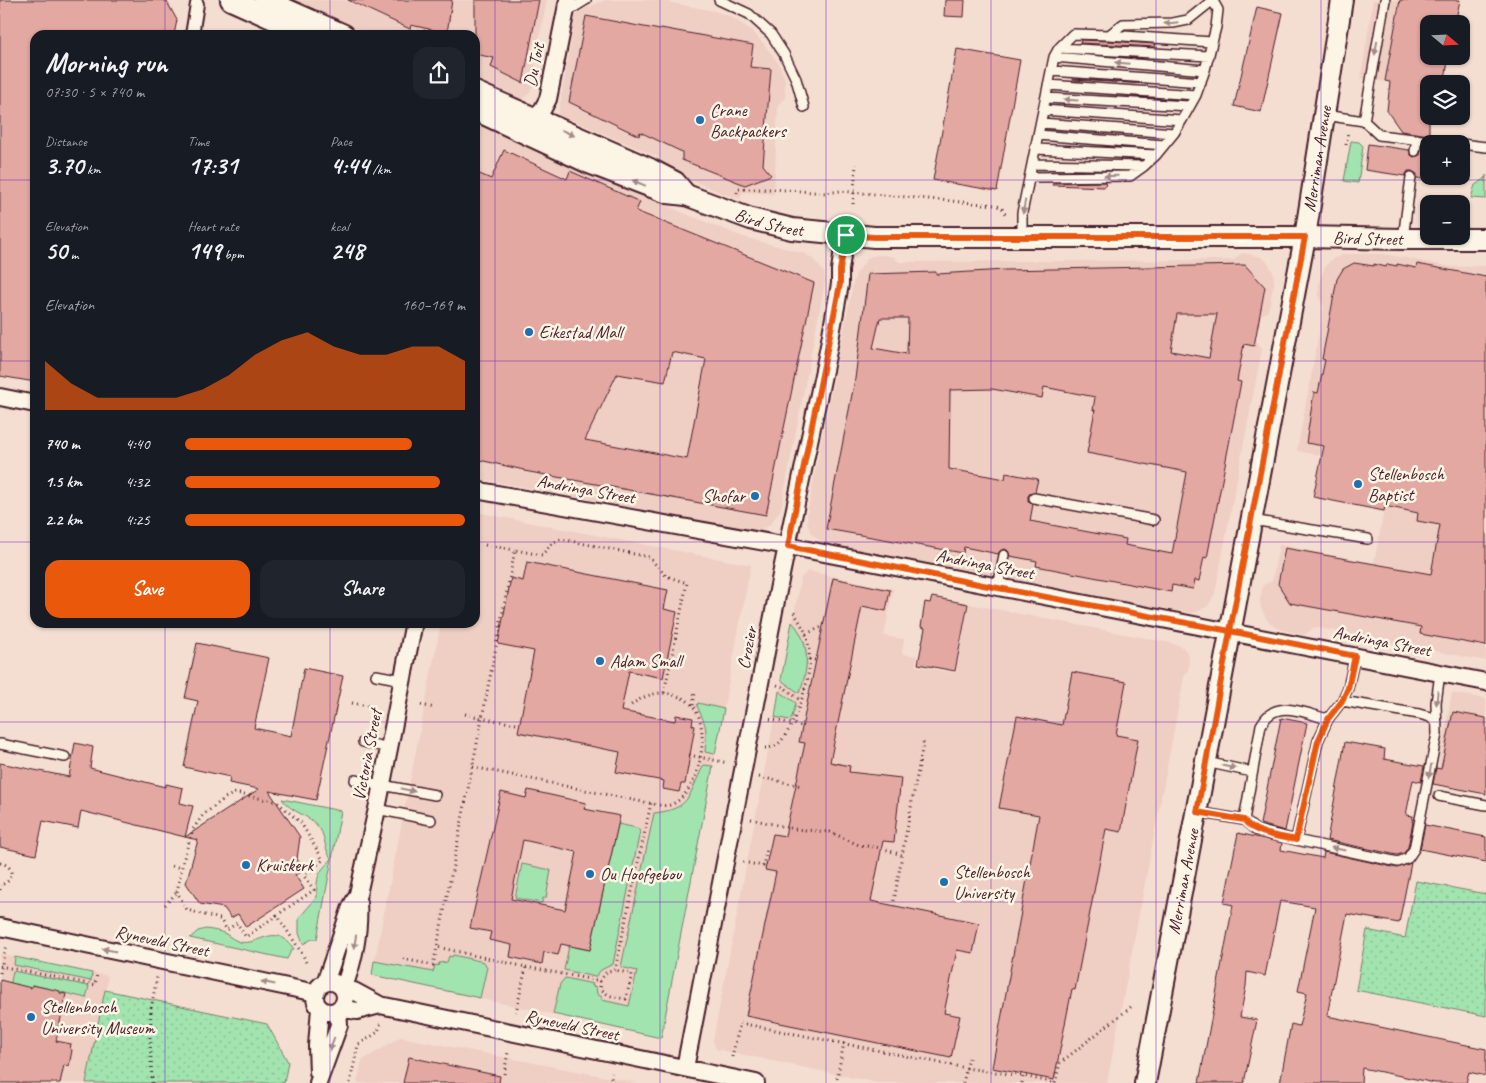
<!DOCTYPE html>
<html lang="en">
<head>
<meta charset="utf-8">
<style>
	:root { --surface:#171b24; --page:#20242c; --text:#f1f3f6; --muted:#9ea1a6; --accent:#ea580c }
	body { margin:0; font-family:Caveat,sans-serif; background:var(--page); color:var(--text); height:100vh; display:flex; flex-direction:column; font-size:19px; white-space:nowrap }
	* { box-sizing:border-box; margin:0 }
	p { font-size:16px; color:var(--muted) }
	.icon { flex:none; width:28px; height:28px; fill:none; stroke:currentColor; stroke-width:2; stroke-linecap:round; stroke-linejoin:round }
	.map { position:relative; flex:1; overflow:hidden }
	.panel { position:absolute; left:30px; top:30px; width:450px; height:598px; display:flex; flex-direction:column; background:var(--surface); border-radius:15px; box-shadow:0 1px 4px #0004 }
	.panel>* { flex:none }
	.needle { width:32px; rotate:109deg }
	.controls { position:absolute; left:1420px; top:15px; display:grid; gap:10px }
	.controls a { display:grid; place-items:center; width:50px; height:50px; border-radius:10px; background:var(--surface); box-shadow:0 1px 4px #0004; font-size:25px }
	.pin { position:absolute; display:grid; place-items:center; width:42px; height:42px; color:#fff; margin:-21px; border:2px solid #fff; border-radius:50%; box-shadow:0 1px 5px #0007 }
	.round { display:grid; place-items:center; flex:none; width:52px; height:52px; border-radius:15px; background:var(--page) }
	.summary { display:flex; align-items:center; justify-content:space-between; height:85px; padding:0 15px }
	h1 { font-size:28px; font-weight:700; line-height:38px }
	.stats { display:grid; grid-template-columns:repeat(3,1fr); gap:8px; height:85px; padding:5px 15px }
	.stats div { display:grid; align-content:center }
	.stats b { font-size:25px; font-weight:700 }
	.stats small { font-size:14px; font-weight:400 }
	.stats p { font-size:14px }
	.chart { height:140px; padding:10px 15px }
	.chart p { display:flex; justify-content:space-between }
	.chart svg { width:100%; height:90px; margin-top:5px; fill:var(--accent); opacity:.7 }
	.button { display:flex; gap:10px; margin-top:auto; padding:10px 15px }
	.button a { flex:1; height:58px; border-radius:15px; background:var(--accent); color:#fff; font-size:20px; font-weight:700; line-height:58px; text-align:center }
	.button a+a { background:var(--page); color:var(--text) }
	ul { padding:0 15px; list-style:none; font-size:16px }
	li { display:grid; grid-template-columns:80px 60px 1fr; align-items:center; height:38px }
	li i { height:12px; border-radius:6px; background:var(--accent) }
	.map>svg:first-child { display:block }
	.built { fill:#efcec3 }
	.green { fill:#a1e4af; stroke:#76826d }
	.park { fill:url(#park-dots); stroke:#76826d }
	.building { fill:#e3a8a2; stroke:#4a1f2b; fill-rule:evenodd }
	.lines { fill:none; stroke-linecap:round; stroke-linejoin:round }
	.service-casing { stroke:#4a1f2b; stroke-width:12 }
	.pedestrian-casing { stroke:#4a1f2b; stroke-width:16 }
	.minor-casing { stroke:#4a1f2b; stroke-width:20 }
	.tertiary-casing { stroke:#4a1f2b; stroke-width:24 }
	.path { stroke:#4a1f2b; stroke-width:3; stroke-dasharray:1 4; stroke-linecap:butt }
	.service { stroke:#fcf5e5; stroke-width:9 }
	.pedestrian { stroke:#fcf5e5; stroke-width:12 }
	.minor { stroke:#fcf5e5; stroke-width:16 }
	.tertiary { stroke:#fcf5e5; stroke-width:20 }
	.oneway { fill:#a38a88 }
	.route-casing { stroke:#fff; stroke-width:10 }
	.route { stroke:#ea580c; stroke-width:6 }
	.grid { fill:none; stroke:#7b2cbf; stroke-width:1; stroke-opacity:0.55 }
	.poi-dot { fill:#1f6fb2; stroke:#fcf5e5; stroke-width:2 }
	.labels { text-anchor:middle; stroke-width:5; stroke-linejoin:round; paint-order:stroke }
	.street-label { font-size:18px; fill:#4a1f2b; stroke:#fcf5e5 }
	.poi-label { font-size:18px; fill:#4a1f2b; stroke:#fcf5e5; text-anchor:start }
</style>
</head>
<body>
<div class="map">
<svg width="1486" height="1083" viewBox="0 0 1486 1083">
	<defs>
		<pattern id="park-dots" width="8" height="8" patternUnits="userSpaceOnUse" patternTransform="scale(1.25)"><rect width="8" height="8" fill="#a1e4af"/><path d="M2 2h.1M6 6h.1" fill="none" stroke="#8cc397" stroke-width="1.8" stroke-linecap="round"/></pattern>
	</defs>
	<rect width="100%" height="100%" fill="#f4ded1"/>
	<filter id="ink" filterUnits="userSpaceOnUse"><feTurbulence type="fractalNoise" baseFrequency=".02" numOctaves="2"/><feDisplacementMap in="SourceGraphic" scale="10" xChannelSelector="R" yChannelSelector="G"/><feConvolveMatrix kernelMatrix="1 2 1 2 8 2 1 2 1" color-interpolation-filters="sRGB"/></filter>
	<g filter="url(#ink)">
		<path class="built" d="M292,0H347L378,14L380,0H547L534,63L537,69L534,83L529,94L523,98L514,99L475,83V35H370Z
			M606,0H657L714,11L731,17L751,30L763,43L779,64L785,79V98L778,104L774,194L743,192L740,199L724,194L663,168L658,157L570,119L560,118L558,115L576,15L586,8Z
			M1373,0H1460L1455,24H1429L1402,84L1361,78Z
			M475,120L681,212L743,237L806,254L813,259L819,266L824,273L825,281L822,297L781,509L769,526L758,530L748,529L475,478Z
			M1242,253L1261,257L1268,263L1273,272L1274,283L1268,311L1261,315L1256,340L1262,349L1215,593L1208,606L1197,612L1190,613L1012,581L836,546L823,543L812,534L808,526L807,514L831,392L854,280L856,274L867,259L872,256L881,255L895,257L897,261L900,262L1234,260Z
			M1345,254H1384L1452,267L1486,266V661L1314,627L1304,635L1284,630L1275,627L1267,620L1261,608L1260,599L1263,585L1272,581L1279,545L1374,563L1385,506L1417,513L1424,475L1297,451L1324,307L1318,296L1320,279L1326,265L1332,259Z
			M475,512L751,565L661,1038L372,975L441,623L475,622Z
			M808,571L893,589L884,636L904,639L902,654L917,656L915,666L956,673L969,604L1171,643L1182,647L1186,651L1189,656L1188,672H1185L1107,1083H878L716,1049L713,1041L801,578Z
			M1452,693L1486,699V794L1435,784Z
			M0,954L108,976L106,990L267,1024L288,1062L284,1083H0Z
			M400,1037L638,1083H357L362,1061Z"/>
		<path class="green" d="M1351,141L1359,142L1363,146L1358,183L1344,181Z
			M1486,175V199L1471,198L1475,185L1485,179Z
			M792,622C811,642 809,670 799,693L781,680Z
			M779,691L796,703L792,717L789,720L775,717Z
			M698,703L724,709L715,754L705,752C707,728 707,727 697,706Z
			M704,765L713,766L661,1038L553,1014L560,984L565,978L593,984L592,986L596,987L597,994L602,997V1000L629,1006L637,971L621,967L654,813C693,809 688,793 704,765Z
			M282,799L341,811L317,939H312L303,944L299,933V918L317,897C316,877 318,872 332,859C324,851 326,838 320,829C311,815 291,813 282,799Z
			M618,824L637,828L640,831L613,964L601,970L595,977L564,970L569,946L590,950Z
			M522,864L551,870L546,898H543L542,903L515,898Z
			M206,929C213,930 220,931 226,934C230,937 234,940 240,942C260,946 275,921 294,949L291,951L287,959L190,938L198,931Z
			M453,955L484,962L487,967L480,998L372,975L374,961L433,972L435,965L438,966L439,963L447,962L449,956L452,957Z
			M15,957L92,973L91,981L14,965Z
			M13,971L89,986L86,998L32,985L30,991L10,987Z"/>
		<path class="park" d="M1416,881L1486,894V1016L1356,990L1367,930L1405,938Z
			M105,990L267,1024L288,1062L284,1083H86Z"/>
		<path class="building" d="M0,0H163L167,2L177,20L174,35H35V382L0,376Z
			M348,0H452L447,33L411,25L410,29Z
			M475,0H539L523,83L491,67L494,58L475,54Z
			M945,0H965L964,17L944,16Z
			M1400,0H1460L1455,24H1429V56H1449L1444,84H1429V135L1401,131L1387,111L1390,82L1385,81Z
			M1257,7L1283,13L1261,112L1234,106Z
			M586,16L660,30L661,28L753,45L750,67L771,69L763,165L771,175L745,185L682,160V152L640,132L639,136L569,102Z
			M1081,40L1109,41L1156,44L1155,47L1080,43Z
			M957,49L1020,60L997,191L933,180Z
			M1073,79L1148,84L1073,80Z
			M1368,144L1409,150L1411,155L1414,157L1420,155L1422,146L1429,147V180L1417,178V174L1412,171H1408L1405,176L1365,170Z
			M504,150L567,179L570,171L640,202L636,211L814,283L766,515L524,471V470L475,459V172L491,179ZM672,352L706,359L687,459L585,440L617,374L665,382Z
			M1106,182L1105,187L1052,185L1053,183Z
			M1354,263L1374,266V264L1386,267L1387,264L1397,266V264L1416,268L1417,264L1486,277V646L1420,634L1421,627L1290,603L1278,584L1285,548L1431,574L1440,525L1417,521L1418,513L1385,506L1384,511L1313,497L1324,446L1306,443L1314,392L1318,393L1325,360L1322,359L1337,279L1343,269Z
			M1245,265L1265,287L1254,346L1244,344L1237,381L1241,382L1207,558L1204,557L1199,581L1195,580L1193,589L1172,585L1171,592L1036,566L1037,561L1010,556L1008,551L1005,549L1000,551L998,554L964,547L963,553L826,529L855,379L868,274L936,272V274L1005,270ZM1177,314H1217L1209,358L1171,351ZM880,318H908L907,354L873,348ZM1044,387L1095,397L1093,410H1095L1087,453L1187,472L1172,554L1125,545L1126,539L1030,521L1033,504L1028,501V496L1031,492H1035L1038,479L1006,473L1005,479L949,469L950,390L992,389L1042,398Z
			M527,562L668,590L664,609L677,612L663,678L629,671L621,711L675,721L676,715L693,718L692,725L695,726L685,784H681L679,792L663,789L664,781L616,772L620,752L518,732L534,651L498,644L511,578L523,581Z
			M833,578L890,590L886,611L862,606L830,762L850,766L849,772L901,778L894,842L883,841L871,901L979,923L973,953L957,950L944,1013L960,1016L951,1058L746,1016L776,872L765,870L773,834L785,836L805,743L799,742Z
			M932,597L968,604L955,671L918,664L925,628L921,627L925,602L930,603Z
			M197,643L269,658L254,728L291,736L304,668L343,676L316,800L269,791L300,837L297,859L304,870L295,875L304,889L246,927L238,914L231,918L224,908L200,904L186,883L198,840L185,837L259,789L229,783L230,777L184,767L198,701L185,698Z
			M1072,672L1126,682L1116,735L1138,739L1121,832L1106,829L1075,990L1072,989L1054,1080L992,1068L1039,815L999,808L1017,716L1062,725Z
			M1453,712L1486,718V794L1433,784L1436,768L1441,769Z
			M1281,718L1307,723L1285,831L1260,824Z
			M1345,742L1385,749L1384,759L1424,766L1421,782L1413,780L1406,815L1413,816L1412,822H1413L1408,847L1404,853L1397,855L1327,840Z
			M75,743L93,747L90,768L165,787L166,784L183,788L180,803L193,806L185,837L81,811L78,828L43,821L36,855L0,847V763L69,777Z
			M528,790L586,803L584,809L620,816L590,950L561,944L558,955L544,952L542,964L510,957L512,945L489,940L491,932L470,928L501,792L526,798ZM523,840L577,852L565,910L511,899Z
			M1425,825L1486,837V862L1420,849Z
			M1238,833L1282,843L1281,850L1323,858L1324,852L1397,868L1411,863L1399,923L1347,914L1327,1016L1486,1049V1076L1469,1072L1466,1083H1435L1362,1068L1361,1083H1280L1291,1024L1299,1026L1307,993L1298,991L1315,907L1280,901L1265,976L1247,972L1246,986L1240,1017L1257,1020L1244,1083H1199L1233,905L1224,903Z
			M0,980L31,988L32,985L60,991V993L66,994L56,1041L71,1044L70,1049L72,1050L69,1066L64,1065L60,1083H0Z
			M409,1057L500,1076L499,1083H403Z"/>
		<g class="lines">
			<defs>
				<path id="service" d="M719,0L749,14L771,34L784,54L796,79L804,107
					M565,13L586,0
					M1109,35L1212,42
					M1059,48L1209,56
					M1054,57L1205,70
					M1052,71L1201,82
					M1048,85L1196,95
					M1046,98L1189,106
					M1043,110L1182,120
					M1324,115L1364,121L1379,135L1455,144
					M1364,121L1385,0
					M1041,123L1174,133
					M1038,135L1164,145
					M1461,144L1486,147
					M1036,149L1156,155
					M1415,151L1417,139
					M1032,164L1144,166
					M1030,177L1130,176L1144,166L1156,155L1174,133L1182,120L1196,95L1205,70L1216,27L1218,10L1213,1
					M1022,237V213L1054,57L1059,48L1073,34L1109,35L1123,24L1173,23L1188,20L1213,0
					M1403,239L1411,177
					M1034,498L1154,520
					M1252,520L1368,539
					M998,588L1004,555
					M376,675L403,680
					M1342,701L1419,714L1430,717L1437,723
					M363,742L389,748
					M0,744L65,757
					M1206,762L1252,772
					M355,780L435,795
					M1439,796L1486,805
					M377,809L431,820
					M1197,812L1244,820L1256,830L1296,840L1318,741L1328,719L1342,701L1348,688L1355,656
					M1244,820L1261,725C1263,722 1266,717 1269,715C1284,702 1311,715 1328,719
					M1296,840L1398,862L1408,858L1414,849L1437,734L1436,703L1440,673"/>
				<path id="pedestrian" d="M192,35L197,4"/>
				<path id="minor" d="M532,129L548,99L568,0
					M0,397L35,404
					M475,490L788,546L1486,682
					M0,927L316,993
					M315 997a15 15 0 1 1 30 0a15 15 0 1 1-30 0Z
					M325,983L351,907L358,894L377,809L414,622
					M343,989C354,962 360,930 358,902
					M344,991H354L380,1005L756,1083
					M340,1008L357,1011L380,1005
					M685,1068L782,570L828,351L840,284V270L845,235
					M318,1072L317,1046L320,1008
					M318,1083L339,1025L338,1009"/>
				<g id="tertiary">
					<path d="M231,0L309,35"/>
					<path d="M265,0L344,35"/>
					<path d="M475,92L650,169L675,182L686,195"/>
					<path id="s1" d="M475,110L589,163L649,186L668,193L686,195L751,219L792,229L874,237H1305L1403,239H1486"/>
					<path id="s2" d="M1145,1083L1305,237L1342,0"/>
				</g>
			</defs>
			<use href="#service" class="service-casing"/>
			<use href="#pedestrian" class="pedestrian-casing"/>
			<use href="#minor" class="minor-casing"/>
			<use href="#tertiary" class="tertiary-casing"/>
			<path class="path" d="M1346,145L1348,131
				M737,193L738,189H772L826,193L840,191L995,205L1002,208L1006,216
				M853,204L856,164
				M485,545L515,550
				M806,634L822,627
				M809,659L815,660
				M777,685L785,688L801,701
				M804,689L809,690
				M352,703L373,707
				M421,705L435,708
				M693,705L695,693
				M465,714L482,718L515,550L542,555L552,543L561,539L649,557L666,576L687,583L664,693
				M770,719L802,726
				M516,724L482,718L437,947L526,967L516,1012
				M765,748C770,748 775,747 779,743C793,730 807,688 809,669C810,660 809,650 808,642C806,630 799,621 793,611
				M689,755L728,763
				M473,767L643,802C651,803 662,807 670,805C700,795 712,729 693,706C687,699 678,696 669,694C655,691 641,697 630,706
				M759,777L802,786
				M751,819L794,829L830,832L859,845L881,848L902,855L924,739
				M743,862L763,866L767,848
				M0,863C15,865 15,882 0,885
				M172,866L181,868
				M0,890L1,885
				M894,901L902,855
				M165,905L177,892
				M277,915L246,937L237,923L227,930L220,919L187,910L177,892L183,861L193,829L203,815L225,798L235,793L277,802L301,823L323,860L304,876L314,890L277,915L303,955L307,965
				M403,959L433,965L437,947
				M0,966L95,985L97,974
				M526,967L600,981L607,971L615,970L651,803
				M0,973L6,945
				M600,981V987C607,997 615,997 626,999L632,974L615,970
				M732,1057L740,1023L966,1068L1023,1076
				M504,1074L508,1052
				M837,1078L844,1043
				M152,1083L150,1038L151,1009L157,977
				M350,1083L358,1045L378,1032L381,1022
				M610,1083L612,1073
				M963,1083L969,1058
				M1022,1083L1023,1076L1055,1083
				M1055,1083L1060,1063L1132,1006"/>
			<use href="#service" class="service"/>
			<use href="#pedestrian" class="pedestrian"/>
			<use href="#minor" class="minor"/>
			<use href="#tertiary" class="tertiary"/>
		</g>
		<defs><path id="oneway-solid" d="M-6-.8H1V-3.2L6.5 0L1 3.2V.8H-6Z" transform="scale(1.25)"/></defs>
		<g class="oneway">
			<use href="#oneway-solid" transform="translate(1171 23) rotate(174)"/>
			<use href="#oneway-solid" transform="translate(1376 48) rotate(100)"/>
			<use href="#oneway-solid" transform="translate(1122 63) rotate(-175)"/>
			<use href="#oneway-solid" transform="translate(1071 100) rotate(-177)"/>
			<use href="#oneway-solid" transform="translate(568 133) rotate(24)"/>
			<use href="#oneway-solid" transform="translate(1111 176) rotate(179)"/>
			<use href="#oneway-solid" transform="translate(639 183) rotate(-158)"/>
			<use href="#oneway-solid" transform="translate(1024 207) rotate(100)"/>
			<use href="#oneway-solid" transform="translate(1437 698) rotate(95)"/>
			<use href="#oneway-solid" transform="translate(1229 767) rotate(11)"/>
			<use href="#oneway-solid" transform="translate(1430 771) rotate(101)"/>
			<use href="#oneway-solid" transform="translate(408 790) rotate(12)"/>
			<use href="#oneway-solid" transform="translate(1338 849) rotate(-168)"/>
			<use href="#oneway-solid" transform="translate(355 942) rotate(99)"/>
			<use href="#oneway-solid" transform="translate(109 950) rotate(-168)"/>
			<use href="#oneway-solid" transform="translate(268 983) rotate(-168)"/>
			<use href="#oneway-solid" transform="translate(332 1044) rotate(109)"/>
		</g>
	</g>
	<g class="lines" filter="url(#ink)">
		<defs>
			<path id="route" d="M846,235L840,270V284L788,546L998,588L1230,631L1197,812L1244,820C1255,835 1279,836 1296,840L1318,741L1328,719L1342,701L1348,688L1355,656L1230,631L1305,237H874L846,235"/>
		</defs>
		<use href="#route" class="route-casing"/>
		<use href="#route" class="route"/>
	</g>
	<path class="grid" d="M165,0V35M330,0V35M495,0V1083M660,0V1083M826,0V1083M991,0V1083M1156,0V1083M1321,0V1083M0,180H35M475,180H1486M0,361H35M475,361H1486M0,542H35M475,542H1486M165,622V1083M330,622V1083M0,722H1486M0,902H1486"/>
	<g class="poi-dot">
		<circle cx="700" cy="120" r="5"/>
		<circle cx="529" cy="332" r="5"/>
		<circle cx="1358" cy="484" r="5"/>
		<circle cx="755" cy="496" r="5"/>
		<circle cx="600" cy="661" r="5"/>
		<circle cx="246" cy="865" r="5"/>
		<circle cx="590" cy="874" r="5"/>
		<circle cx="944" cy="882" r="5"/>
		<circle cx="31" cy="1017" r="5"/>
	</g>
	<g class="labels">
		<g class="street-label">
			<text transform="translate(534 65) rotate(-78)" y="6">Du Toit</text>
			<text dy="6" stroke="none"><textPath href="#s2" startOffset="940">Merriman Avenue</textPath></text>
			<text dy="6" stroke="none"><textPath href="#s1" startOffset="316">Bird Street</textPath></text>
			<text dy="6" stroke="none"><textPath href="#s1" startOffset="916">Bird Street</textPath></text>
			<text transform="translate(586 489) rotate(10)" y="6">Andringa Street</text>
			<text transform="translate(985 564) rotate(11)" y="6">Andringa Street</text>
			<text transform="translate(1382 641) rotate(11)" y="6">Andringa Street</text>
			<text transform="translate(747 648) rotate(-79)" y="6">Crozier</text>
			<text transform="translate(367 755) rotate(-79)" y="6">Victoria Street</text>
			<text dy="6" stroke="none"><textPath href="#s2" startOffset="205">Merriman Avenue</textPath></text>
			<text transform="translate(162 941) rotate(12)" y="6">Ryneveld Street</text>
			<text transform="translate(572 1025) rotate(12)" y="6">Ryneveld Street</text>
		</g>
		<g class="poi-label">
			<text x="710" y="116">Crane<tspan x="710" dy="21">Backpackers</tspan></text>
			<text x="539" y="338">Eikestad Mall</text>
			<text x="1368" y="480">Stellenbosch<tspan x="1368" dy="21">Baptist</tspan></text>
			<text x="745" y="502" text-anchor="end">Shofar</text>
			<text x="610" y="667">Adam Small</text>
			<text x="256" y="871">Kruiskerk</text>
			<text x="954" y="878">Stellenbosch<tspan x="954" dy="21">University</tspan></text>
			<text x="600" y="880">Ou Hoofgebou</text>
			<text x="41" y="1013">Stellenbosch<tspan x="41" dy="21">University Museum</tspan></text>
		</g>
	</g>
</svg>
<div class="controls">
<a><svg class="needle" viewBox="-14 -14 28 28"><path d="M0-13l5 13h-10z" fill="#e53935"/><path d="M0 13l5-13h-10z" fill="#9ea1a6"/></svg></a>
<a><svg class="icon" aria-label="layers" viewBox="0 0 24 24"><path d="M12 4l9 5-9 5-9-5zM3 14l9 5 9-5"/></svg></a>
<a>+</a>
<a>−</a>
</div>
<div class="pin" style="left:846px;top:235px;background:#1e9e55"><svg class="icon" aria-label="arrive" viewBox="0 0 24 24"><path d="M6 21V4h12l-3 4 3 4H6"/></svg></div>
<section class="panel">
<div class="summary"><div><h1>Morning run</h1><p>07:30 · 5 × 740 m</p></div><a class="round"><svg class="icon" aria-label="share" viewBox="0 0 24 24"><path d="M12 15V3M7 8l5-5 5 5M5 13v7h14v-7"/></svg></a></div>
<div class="stats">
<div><p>Distance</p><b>3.70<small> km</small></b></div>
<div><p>Time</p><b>17:31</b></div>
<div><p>Pace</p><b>4:44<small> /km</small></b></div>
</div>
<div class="stats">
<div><p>Elevation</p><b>50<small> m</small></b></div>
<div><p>Heart rate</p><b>149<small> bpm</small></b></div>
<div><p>kcal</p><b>248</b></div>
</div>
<div class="chart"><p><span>Elevation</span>160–169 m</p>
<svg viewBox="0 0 160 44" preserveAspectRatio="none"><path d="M0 44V20L10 31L20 38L30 38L40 38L50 38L60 34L70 27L80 17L90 10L100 6L110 13L120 17L130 17L140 13L150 13L160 20V44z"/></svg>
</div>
<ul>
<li><b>740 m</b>4:40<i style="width:81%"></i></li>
<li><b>1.5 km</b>4:32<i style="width:91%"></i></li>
<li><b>2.2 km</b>4:25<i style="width:100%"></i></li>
</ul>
<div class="button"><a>Save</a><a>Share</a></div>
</section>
</div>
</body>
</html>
